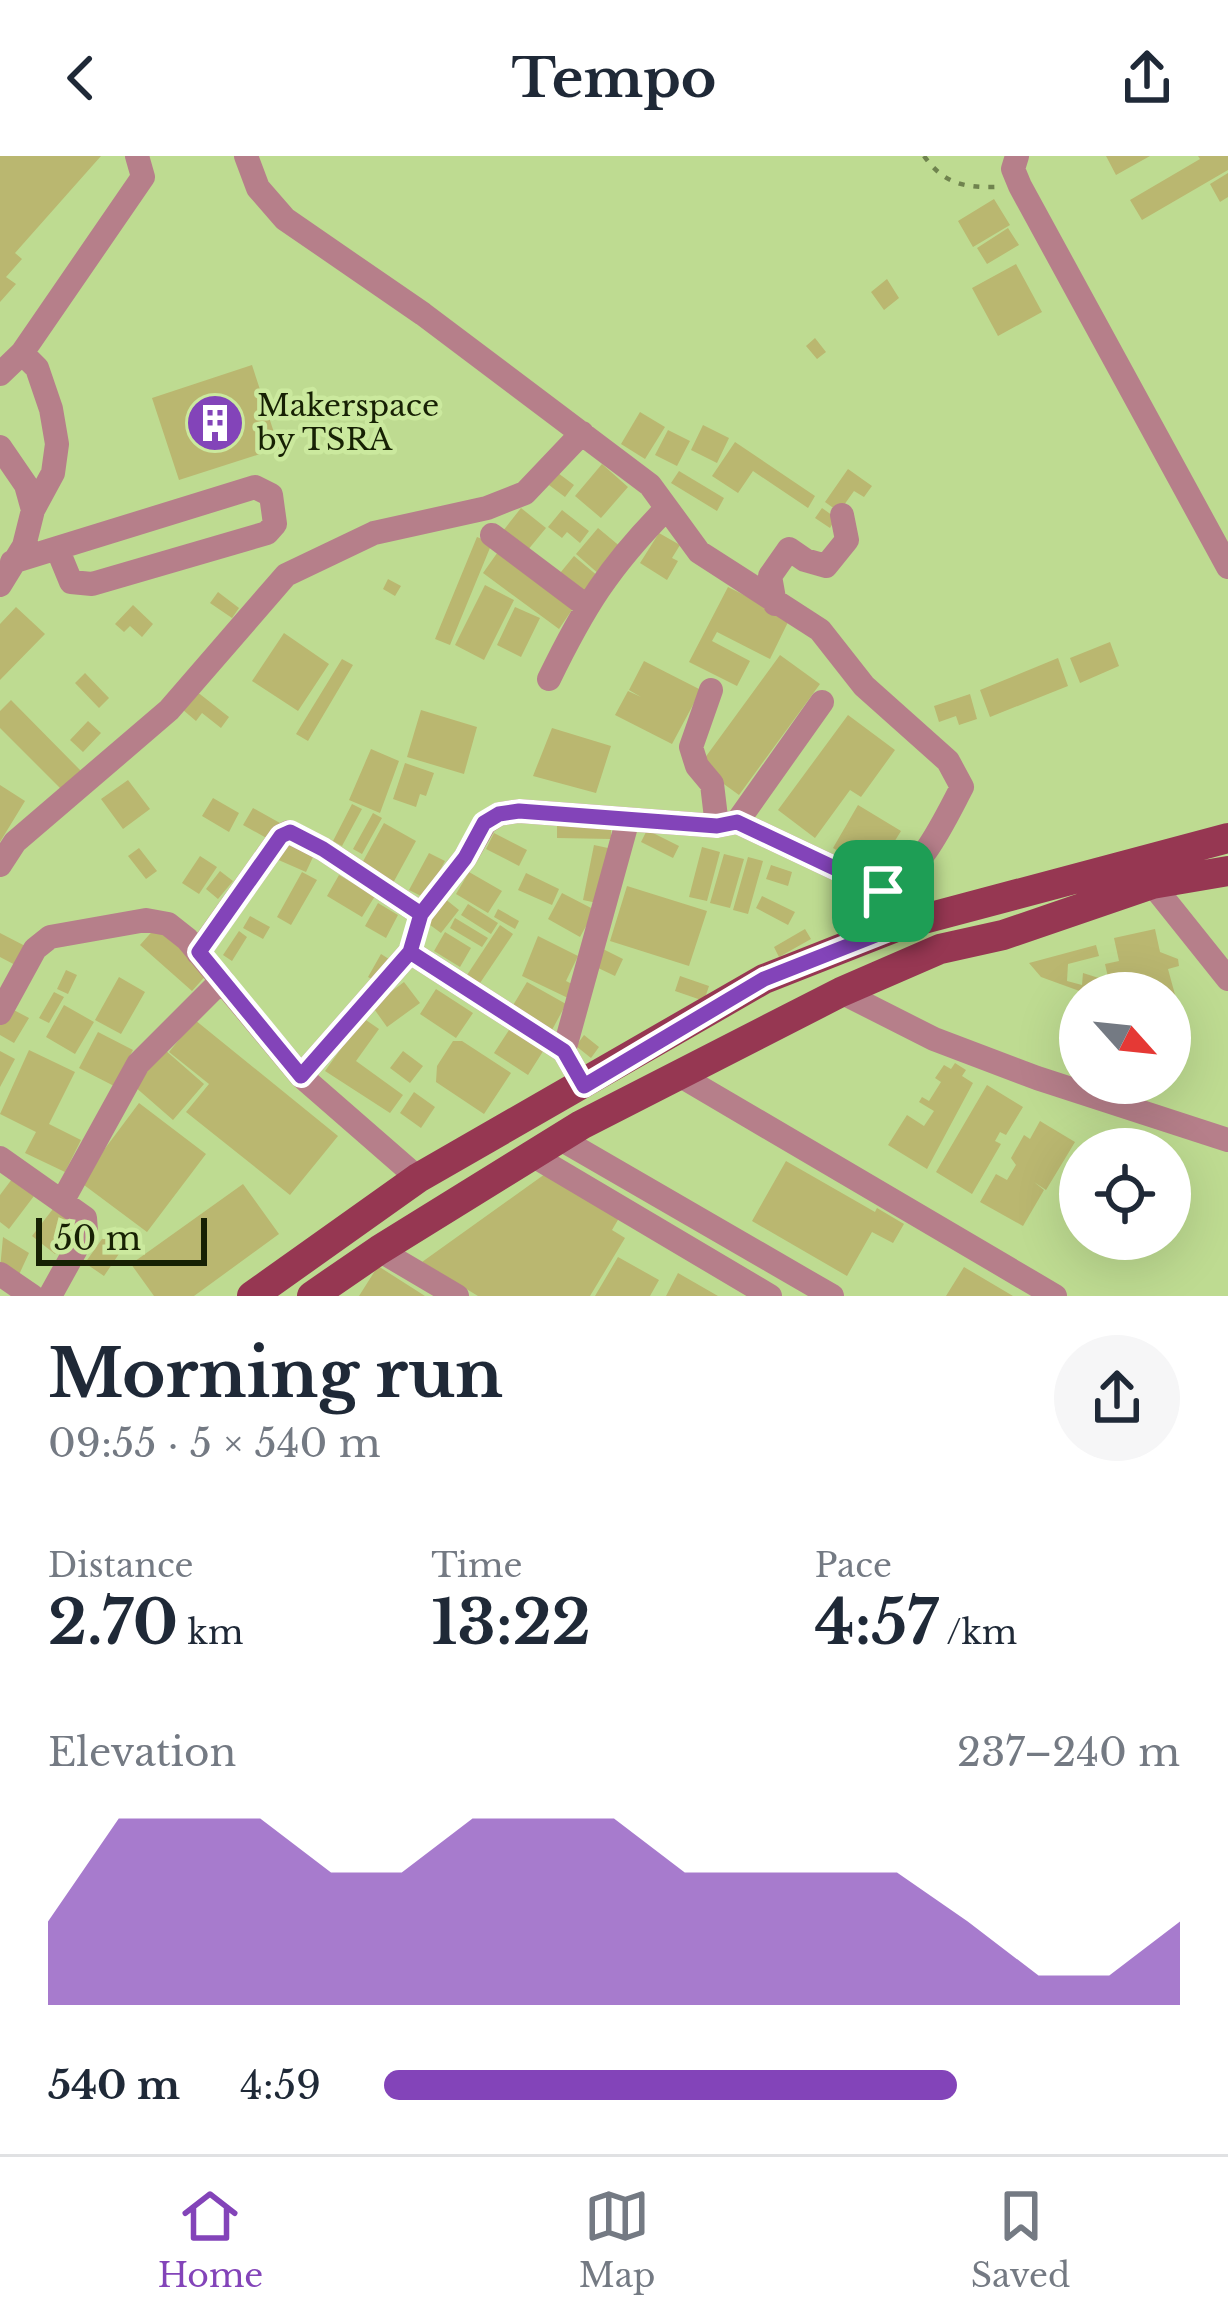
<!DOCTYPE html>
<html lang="en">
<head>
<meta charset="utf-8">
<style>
	:root { --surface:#fff; --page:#f6f6f7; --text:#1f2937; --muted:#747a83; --line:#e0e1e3; --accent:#8344b9 }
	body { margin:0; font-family:"Libre Baskerville",serif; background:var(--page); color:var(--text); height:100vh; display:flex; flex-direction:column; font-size:45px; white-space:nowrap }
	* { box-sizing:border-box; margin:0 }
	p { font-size:39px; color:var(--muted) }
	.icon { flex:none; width:66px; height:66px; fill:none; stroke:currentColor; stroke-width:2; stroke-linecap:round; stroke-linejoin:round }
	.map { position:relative; height:1140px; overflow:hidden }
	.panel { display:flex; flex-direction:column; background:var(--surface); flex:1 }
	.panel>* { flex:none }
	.needle { width:78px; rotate:117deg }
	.controls { position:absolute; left:1059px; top:816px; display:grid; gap:24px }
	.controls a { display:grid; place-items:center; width:132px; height:132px; border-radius:50%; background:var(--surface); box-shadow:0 12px 48px #0002; font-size:60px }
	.scale { position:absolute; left:36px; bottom:30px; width:171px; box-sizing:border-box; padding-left:12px; border:6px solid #172104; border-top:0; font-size:33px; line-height:42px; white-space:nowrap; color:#172104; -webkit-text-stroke:9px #cbe99e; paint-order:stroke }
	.pin { position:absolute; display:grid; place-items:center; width:102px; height:102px; color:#fff; margin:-51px; border-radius:24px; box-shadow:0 6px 18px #0006 }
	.round { display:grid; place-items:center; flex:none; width:126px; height:126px; border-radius:63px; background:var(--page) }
	.head { display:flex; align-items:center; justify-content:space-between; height:204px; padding:0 48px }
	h1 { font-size:66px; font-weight:700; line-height:90px }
	.stats { display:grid; grid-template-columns:repeat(3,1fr); gap:18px; height:204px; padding:12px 48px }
	.stats div { display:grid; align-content:center }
	.stats b { font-size:60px; font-weight:700 }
	.stats small { font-size:33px; font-weight:400 }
	.stats p { font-size:33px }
	.chart { height:336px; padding:24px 48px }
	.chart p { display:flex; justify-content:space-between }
	.chart svg { width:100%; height:216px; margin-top:12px; fill:var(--accent); opacity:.7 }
	ul { padding:0 48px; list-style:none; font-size:39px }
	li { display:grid; grid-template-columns:192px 144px 1fr; align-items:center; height:90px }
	li i { height:30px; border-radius:15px; background:var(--accent) }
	header { display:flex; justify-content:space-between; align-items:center; height:156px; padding:0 48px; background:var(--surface); font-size:54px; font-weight:700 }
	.tabs { display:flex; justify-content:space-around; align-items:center; height:168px; border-top:3px solid var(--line); background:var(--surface); font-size:33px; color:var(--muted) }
	.tabs a { display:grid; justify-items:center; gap:6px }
	.tabs .on { color:var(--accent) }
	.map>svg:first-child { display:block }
	.building { fill:#bab770 }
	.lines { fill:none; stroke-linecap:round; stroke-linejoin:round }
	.path { stroke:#6f834e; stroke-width:4.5; stroke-dasharray:6 9; stroke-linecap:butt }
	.minor { stroke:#b67f8a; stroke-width:24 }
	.major { stroke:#963752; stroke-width:30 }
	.route-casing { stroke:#fff; stroke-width:24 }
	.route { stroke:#8344b9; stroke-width:15 }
	.labels { text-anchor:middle; stroke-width:9; stroke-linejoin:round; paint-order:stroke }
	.poi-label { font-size:30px; fill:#172104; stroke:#cbe99e; text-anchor:start }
</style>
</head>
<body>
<header><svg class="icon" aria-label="back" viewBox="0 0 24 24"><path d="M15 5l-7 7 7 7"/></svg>Tempo<svg class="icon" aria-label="share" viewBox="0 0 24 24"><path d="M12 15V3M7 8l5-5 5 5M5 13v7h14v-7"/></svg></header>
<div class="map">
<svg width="1228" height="1140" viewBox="0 0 1228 1140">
	<rect width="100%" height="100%" fill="#bedb91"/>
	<path class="building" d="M0,0H101L15,97L22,103L6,121L16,128L0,146Z
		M1106,0H1150L1116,19Z
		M1198,0H1228V14L1142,64L1130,44L1200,3Z
		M1228,17V41L1220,46L1210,28Z
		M994,43L1010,69L973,91L958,65Z
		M1008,72L1019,89L987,108L977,92Z
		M1016,108L1042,156L998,180L972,132Z
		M887,123L899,142L884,154L871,136Z
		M815,182L826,196L817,203L806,190Z
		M252,209L279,292L179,324L152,242Z
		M640,256L665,271L645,303L621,288Z
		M703,269L729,282L717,307L691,294Z
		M668,274L690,285L677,310L655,299Z
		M735,286L815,340L808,352L753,315L738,337L712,320Z
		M602,308L628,331L601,362L575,340Z
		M848,313L872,330L864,341L854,335L839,356L825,346Z
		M679,315L724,342L717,355L671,327Z
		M558,317L574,329L565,341L549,329Z
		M521,352L546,372L527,395L503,375Z
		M822,352L836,362L830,372L815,362Z
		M562,354L589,375L580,387L567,376L562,382L548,371Z
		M598,372L622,392L600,419L576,398Z
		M659,377L680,389L672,402L678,405L667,424L640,407Z
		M477,381L492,387L450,489L435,483Z
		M500,393L576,448L559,473L483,417Z
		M574,400L599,421L581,443L556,422Z
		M388,423L401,430L395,440L383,433Z
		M485,429L514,444L484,504L455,489Z
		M728,431L790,462L770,503L717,476L712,485L750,505L737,530L689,506Z
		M218,436L239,452L232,462L210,447Z
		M133,449L153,468L142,481L130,470L124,476L115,468Z
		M16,451L45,478L0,524V468Z
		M515,451L540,462L521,501L497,489Z
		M284,477L329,508L298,555L252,525Z
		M1110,486L1119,510L1080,527L1070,502Z
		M780,499L820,528L739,639L699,610Z
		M1058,502L1068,530L990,561L980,534Z
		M342,503L353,509L308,585L296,578Z
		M644,505L701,534L672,588L615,559L628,535L641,541L629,534Z
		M85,517L109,542L99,552L75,527Z
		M196,535L229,561L221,572L202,557L196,565L182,553Z
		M970,538L977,563L959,569L956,560L939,566L934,550Z
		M11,544L82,616L63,635L0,572V555Z
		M421,554L477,571L464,618L407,601Z
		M848,559L895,594L861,641L850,634L815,682L778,654Z
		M88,565L101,577L83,596L70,584Z
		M552,572L611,590L596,637L533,620Z
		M371,593L399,605L380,657L349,644Z
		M405,607L434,617L426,640L420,638L416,651L393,643Z
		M128,624L150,653L123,673L101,643Z
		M0,629L25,645L0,686Z
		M213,642L239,657L229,676L202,660Z
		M352,648L362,653L342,690L333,685Z
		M858,649L901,675L875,717L833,692Z
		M253,652L280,667L270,684L243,669Z
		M373,657L382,662L362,698L353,693Z
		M384,667L416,685L393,727L361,709Z
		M557,669L611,670V683L557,682Z
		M647,674L679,690L673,702L641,686Z
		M494,677L527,694L519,710L486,693Z
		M282,686L313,701L306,716L274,702Z
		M594,689L608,692L597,747L583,744Z
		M702,691L720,696L707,745L689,741Z
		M139,692L157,715L146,723L128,700Z
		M429,697L445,705L425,742L409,734Z
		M724,698L744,703L730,752L710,747Z
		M200,700L217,711L199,738L182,727Z
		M748,701L763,705L748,758L733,754Z
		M771,709L792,716L788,730L766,723Z
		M220,715L233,725L218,743L206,733Z
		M302,716L317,724L291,769L277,761Z
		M469,716L502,735L488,757L456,738Z
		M526,717L559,733L552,749L518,734Z
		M339,719L375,740L362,761L327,740Z
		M627,730L707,755L689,810L610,785Z
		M562,737L595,754L580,781L548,763Z
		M762,740L795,756L788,769L756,752Z
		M444,742L459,754L441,777L426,766Z
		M378,747L398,759L386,782L365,770Z
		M468,748L498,767L491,778L461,759Z
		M498,753L519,765L515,773L494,761Z
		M250,760L270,771L263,783L243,772Z
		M455,762L488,782L482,791L450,772Z
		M500,769L513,778L480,827L467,819Z
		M157,770L209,816L192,835L140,789Z
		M805,773L811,783L779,801L774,791Z
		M1155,773L1160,796L1178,803L1179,810L1168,813L1177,846L1170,848V837H1122L1110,830L1105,808L1119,805L1114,782Z
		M239,775L247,781L232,805L223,799Z
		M445,776L471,792L460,811L434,795Z
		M0,777L29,792L19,811L0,801Z
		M538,780L578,800L566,825L574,829L568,842L522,820Z
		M1096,789L1099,800L1068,808L1067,825L1082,829L1083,817L1102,823L1097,837H1085L1041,821L1029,807Z
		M603,793L623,803L615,820L594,810Z
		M381,798L392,805L379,827L368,821Z
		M66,814L77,819L68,838L57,833Z
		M680,820L709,830L704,845L675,835Z
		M119,821L145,836L121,878L95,864Z
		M404,826L420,847L387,871L372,850Z
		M527,826L566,848L552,874L512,851Z
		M436,833L473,857L456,882L420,858Z
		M54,836L64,841L49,867L39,862Z
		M64,849L94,866L75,898L46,881Z
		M10,852L29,862L14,887L0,879V869Z
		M363,862L379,873L356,905L403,939L390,957L325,915Z
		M195,864L338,980L290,1039L186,956L209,928L169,896Z
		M513,868L547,889L528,919L494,897Z
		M98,876L133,894L114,930L79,912Z
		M584,879L599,891L591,902L576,890Z
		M453,885H462L511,917L484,958L436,926L437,910Z
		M29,894L75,916L49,968L81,984L65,1016L25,997L36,976L0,958Z
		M165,894L204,928L173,964L134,930Z
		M0,895L15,903L0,931Z
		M403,895L423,910L410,927L390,912Z
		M955,907L966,914L962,920L973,927L927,1013L888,989L907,959L924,970L934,955L919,946L922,941L929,945L941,926L935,922L944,909L951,913Z
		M987,929L1023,951L1006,979L1000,976L995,985L1001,988L972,1038L936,1016Z
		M414,936L435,951L421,972L400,957Z
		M139,947L206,998L147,1076L80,1026Z
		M1040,965L1075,986L1046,1034L1034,1026L1044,1034L1023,1070L980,1046L996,1018L1007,1024L1016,1009L1011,1002L1024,979L1030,983Z
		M786,1005L875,1056L877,1052L904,1068L893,1087L872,1076L847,1120L752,1065Z
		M545,1018L619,1062L612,1074L625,1082L590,1140H478L422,1106Z
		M12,1023L34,1040L9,1073L0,1066V1039Z
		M243,1028L279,1078L194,1140H154L131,1108Z
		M56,1049L79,1067L55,1098L32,1080Z
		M109,1073L127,1086L104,1120L85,1107Z
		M3,1081L29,1097L17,1123L0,1113Z
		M618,1101L659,1124L650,1140H595Z
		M378,1110L425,1140H359Z
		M964,1111L1013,1140H946Z
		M678,1117L718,1140H666Z"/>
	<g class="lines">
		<path class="path" d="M924,0C943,27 964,32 996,31"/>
		<path class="minor" d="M246,0L258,32L285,63L423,158L650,329L699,396L820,474L864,530L948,605L962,631C942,669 922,714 883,735
			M1017,0L1013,13L1020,30L1228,411
			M0,218L22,197L143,21L137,0
			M0,291L26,329L33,354
			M492,379L585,449
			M12,406L255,331L271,339L275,368L267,377L92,428L71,426L57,392
			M0,429L24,390L33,354L53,317L57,288L51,253L37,212L22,197
			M775,448L770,420L789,393L805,404L826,410L847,384L842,359
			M549,523C584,451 609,411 665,354
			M711,534L691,591L697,610L712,628L717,670
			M737,666L822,546
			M0,709L15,686L169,554L286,419L374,377L487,352L525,337L582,277
			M1152,728L1228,823
			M198,797L281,680L289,676L323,693L421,758L465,702L485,667L499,658L519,655L717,670L737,666L883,735L901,769
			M841,836L934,883L1037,922L1228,984
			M0,857L35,793L50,781L146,764L168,768L187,783L301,920L418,1022
			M564,895L628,663
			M679,919L1055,1140
			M301,920L410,796L564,895L584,930
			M559,982L832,1140
			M532,999L770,1140
			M0,1002L85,1062L86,1075L50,1140
			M63,1044L138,908L222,824
			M379,1094L457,1140
			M0,1118L32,1140"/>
		<path class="major" d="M252,1140L418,1022L764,823L901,769L1228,682
			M312,1140L379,1094L581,969L841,836L940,793L1003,779L1152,728L1228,715"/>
	</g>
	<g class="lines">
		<defs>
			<path id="route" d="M883,735L737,666L717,670L519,655L499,658L484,667L465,702L421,758L410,796L301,920L199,796L281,680L290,676L323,693L421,758L410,796L564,895L584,930L764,823L901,769L883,735"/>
		</defs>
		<use href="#route" class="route-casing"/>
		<use href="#route" class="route"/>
	</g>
	<defs>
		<symbol id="building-disc" viewBox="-11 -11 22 22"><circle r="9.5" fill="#8344b9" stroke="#cbe99e"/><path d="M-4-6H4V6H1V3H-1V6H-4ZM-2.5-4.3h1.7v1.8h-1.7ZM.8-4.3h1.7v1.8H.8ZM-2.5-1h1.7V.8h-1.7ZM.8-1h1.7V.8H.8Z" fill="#fff"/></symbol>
	</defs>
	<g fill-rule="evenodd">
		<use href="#building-disc" x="182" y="234" width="66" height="66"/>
	</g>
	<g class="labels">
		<g class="poi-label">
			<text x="257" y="260">Makerspace<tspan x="257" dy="34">by TSRA</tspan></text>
		</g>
	</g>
</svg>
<div class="controls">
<a><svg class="needle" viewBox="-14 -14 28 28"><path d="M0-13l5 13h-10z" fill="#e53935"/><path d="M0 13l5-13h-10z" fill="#747a83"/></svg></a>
<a><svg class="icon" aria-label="locate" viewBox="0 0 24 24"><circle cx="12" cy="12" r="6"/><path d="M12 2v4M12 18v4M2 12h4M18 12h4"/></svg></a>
</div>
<div class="scale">50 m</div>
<div class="pin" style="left:883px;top:735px;background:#1e9e55"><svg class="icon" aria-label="arrive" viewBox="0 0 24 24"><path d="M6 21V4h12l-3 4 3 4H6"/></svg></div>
</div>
<section class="panel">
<div class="head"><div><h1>Morning run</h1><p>09:55 · 5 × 540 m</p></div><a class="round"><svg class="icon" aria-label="share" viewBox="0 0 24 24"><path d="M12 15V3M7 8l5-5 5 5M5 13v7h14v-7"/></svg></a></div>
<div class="stats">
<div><p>Distance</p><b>2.70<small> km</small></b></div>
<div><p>Time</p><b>13:22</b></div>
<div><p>Pace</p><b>4:57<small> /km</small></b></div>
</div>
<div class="chart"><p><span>Elevation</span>237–240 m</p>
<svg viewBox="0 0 160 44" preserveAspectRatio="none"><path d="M0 44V27L10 6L20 6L30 6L40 17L50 17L60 6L70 6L80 6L90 17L100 17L110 17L120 17L130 27L140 38L150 38L160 27V44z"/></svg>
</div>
<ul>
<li><b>540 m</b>4:59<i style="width:72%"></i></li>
</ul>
</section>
<nav class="tabs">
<a class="on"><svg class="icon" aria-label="home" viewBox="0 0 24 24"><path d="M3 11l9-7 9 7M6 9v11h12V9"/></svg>Home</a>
<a><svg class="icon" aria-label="map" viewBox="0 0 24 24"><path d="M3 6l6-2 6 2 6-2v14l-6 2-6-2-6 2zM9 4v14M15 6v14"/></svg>Map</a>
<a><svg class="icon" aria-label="saved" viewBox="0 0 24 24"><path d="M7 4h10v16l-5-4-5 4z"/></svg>Saved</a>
</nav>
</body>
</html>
